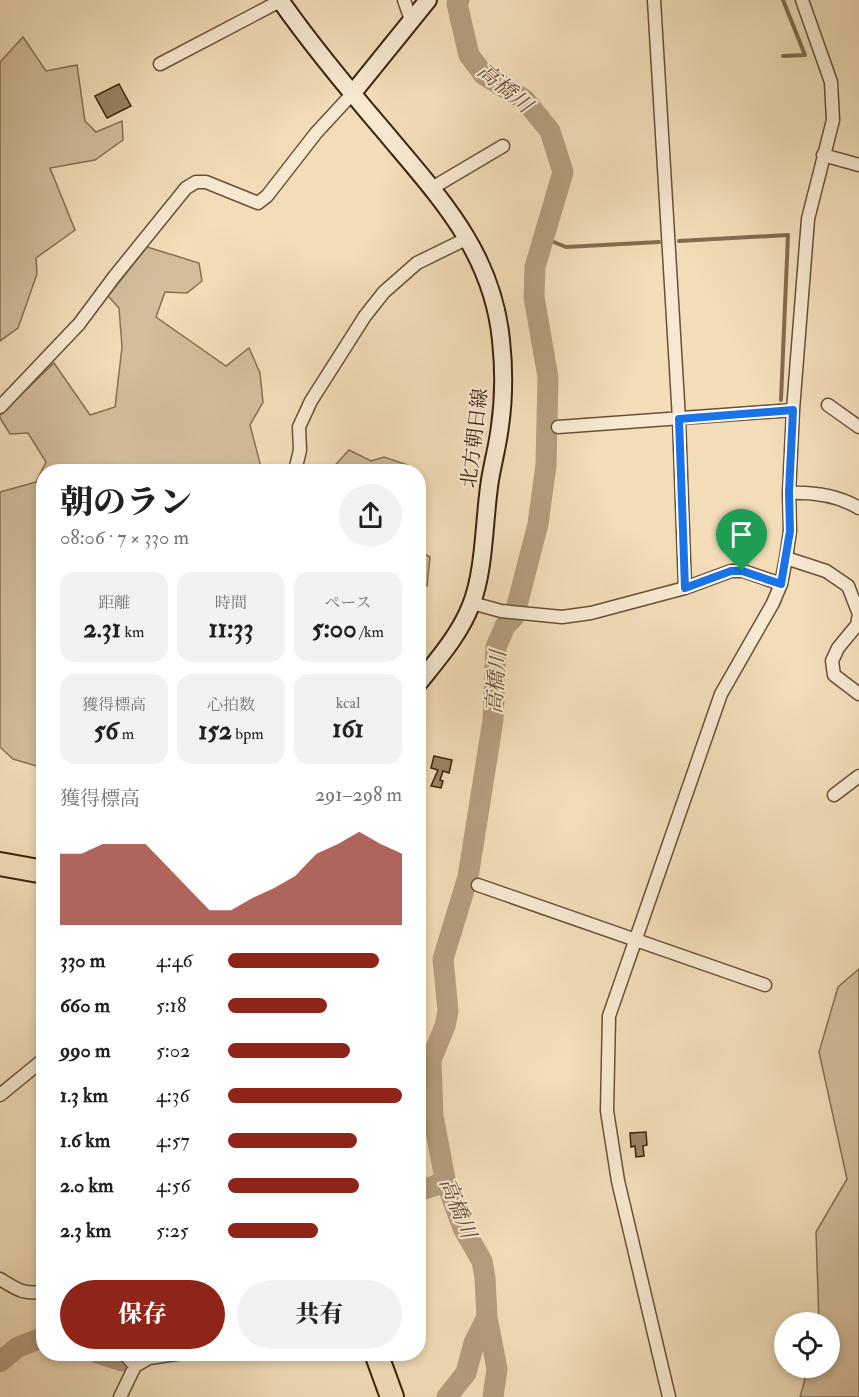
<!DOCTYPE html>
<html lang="ja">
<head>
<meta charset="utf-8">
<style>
	:root { --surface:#fff; --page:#f2f2f2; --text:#202124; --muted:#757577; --accent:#8f2418 }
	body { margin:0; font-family:"IM FELL Double Pica","Noto Serif JP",serif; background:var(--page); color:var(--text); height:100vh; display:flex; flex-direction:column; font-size:22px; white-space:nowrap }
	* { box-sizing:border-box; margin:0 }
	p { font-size:20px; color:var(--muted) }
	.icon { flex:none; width:33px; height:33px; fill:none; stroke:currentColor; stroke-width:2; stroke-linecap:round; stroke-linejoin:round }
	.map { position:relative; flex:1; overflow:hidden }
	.details { position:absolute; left:36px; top:464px; width:390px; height:897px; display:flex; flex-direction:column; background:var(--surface); border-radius:24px; box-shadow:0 3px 9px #0003 }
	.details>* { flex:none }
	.tools { position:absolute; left:774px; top:1312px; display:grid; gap:12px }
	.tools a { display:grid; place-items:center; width:66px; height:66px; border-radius:50%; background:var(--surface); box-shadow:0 3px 9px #0003; font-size:30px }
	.pin { position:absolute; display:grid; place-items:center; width:51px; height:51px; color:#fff; margin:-62px -26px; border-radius:50% 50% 50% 0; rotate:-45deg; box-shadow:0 0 6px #0007 }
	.pin .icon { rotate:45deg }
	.round { display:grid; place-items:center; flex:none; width:63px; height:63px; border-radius:32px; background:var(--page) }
	.head { display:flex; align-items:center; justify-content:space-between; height:102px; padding:0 24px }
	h1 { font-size:33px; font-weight:800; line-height:45px }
	.metrics { display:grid; grid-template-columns:repeat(3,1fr); gap:9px; height:102px; padding:6px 24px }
	.metrics div { display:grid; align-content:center; border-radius:15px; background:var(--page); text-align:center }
	.metrics b { font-size:26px; font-weight:800 }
	.metrics small { font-size:16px; font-weight:400 }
	.metrics p { font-size:16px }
	.chart { height:168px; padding:12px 24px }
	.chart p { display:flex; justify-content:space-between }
	.chart svg { width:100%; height:108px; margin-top:6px; fill:var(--accent); opacity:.7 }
	.button { display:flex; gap:12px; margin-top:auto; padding:12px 24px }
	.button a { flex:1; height:69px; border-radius:36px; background:var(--accent); color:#fff; font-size:24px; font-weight:800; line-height:69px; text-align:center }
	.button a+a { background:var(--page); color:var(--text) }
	ul { padding:0 24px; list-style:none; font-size:20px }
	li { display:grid; grid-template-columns:96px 72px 1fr; align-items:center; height:45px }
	li i { height:15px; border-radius:8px; background:var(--accent) }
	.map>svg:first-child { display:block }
	.green { fill:#d3bd9b; stroke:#886f54; stroke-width:1.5 }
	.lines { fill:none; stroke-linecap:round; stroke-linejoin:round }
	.stream { stroke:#856b50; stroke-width:4 }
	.river { stroke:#b59d7e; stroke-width:21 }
	.building { fill:#9c8365; stroke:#3e210c; stroke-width:1.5 }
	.street-casing { stroke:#6b5037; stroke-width:15 }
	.secondary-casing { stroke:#3e210c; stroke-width:20 }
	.highway-casing { stroke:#3e210c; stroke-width:26 }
	.street { stroke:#f7e9d1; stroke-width:12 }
	.secondary { stroke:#f7e9d1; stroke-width:16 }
	.highway { stroke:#f2ddb8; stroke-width:22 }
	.route-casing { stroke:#fff; stroke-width:12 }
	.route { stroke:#1a73e8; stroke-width:8 }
	.labels { text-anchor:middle; stroke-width:4.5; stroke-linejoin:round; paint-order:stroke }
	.street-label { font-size:20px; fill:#3e210c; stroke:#f7e9d1 }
	.water-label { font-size:21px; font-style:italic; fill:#684c34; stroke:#f7e9d1 }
</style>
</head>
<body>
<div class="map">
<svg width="859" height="1397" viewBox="0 0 859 1397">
	<rect width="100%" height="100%" fill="#f2ddb8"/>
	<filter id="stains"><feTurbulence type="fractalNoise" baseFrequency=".00333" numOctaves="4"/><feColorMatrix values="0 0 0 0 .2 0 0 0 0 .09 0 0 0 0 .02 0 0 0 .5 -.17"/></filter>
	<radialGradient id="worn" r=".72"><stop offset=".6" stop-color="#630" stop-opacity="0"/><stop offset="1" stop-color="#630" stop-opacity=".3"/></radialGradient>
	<path class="green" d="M23,37L46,71L77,65L85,121L96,132L122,121L123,140L95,160L50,168L75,230L36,258L37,274L18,328L0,341V62Z
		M147,247L199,263L202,281L187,293L165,292L156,317L226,366L249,348L260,373L263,402L250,425L262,471H44L43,768L13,759L0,747V492L36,482L46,462L28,433L10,434L0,418V415L54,363L90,415L115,407L122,347L119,308L108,296Z
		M349,450L371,461L384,457L408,465L411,471H330Z
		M418,550L430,557L427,586L419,583Z
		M859,969V1397H800L808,1368H830V1323H819L816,1232L847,1179L819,1052L838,987Z"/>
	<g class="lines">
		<path class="stream" d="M783,56L805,55L783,0
			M544,238L566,247L659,242
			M679,241L788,235L781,400"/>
		<path class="river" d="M459,0L457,4L469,55L484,75L525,100L550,131L563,172L535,267L534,297L548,377L546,465L538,524L514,617L505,626L496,647L493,720L468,877L443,959L448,1011L445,1026L431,1060L433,1116L445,1179L463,1228L482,1261L485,1278L487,1317L497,1369L493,1397
			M418,1191L437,1185L445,1179
			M98,1353L122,1361L132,1360L135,1353
			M0,1362L18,1347L44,1337
			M447,1397L466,1373L474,1343L487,1317"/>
	</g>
	<path class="building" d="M119,84L131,106L107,118L95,96Z
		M434,756L452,760L449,773L443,771L440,780L443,781L441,788L431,786L438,770L431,768Z
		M646,1132L647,1145L643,1146L644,1156L636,1157L635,1146L631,1147L630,1133Z"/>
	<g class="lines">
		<defs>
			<path id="street" d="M404,0L411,20
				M654,0L679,419L685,588
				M160,64L280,1
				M823,155L859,165
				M432,188L503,146
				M828,405L859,427
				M0,407L79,324L114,277L186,188L196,182H206L258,203L267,196L316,133L352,94
				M558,427L793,410
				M295,471L300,450L299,427L311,401L365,316L384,292L417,263L468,238
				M789,493C814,492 837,495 859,508
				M786,558L826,571L848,586L859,614L857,625L838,648L832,661L834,675L859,694
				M472,603L501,611L562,617L591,613L685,588L731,571H743L781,584
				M834,795L859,776
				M478,885L765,985
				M0,1095L44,1059
				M0,1279C18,1290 22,1294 44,1292
				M124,1353L135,1366
				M120,1397L135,1366L149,1358L183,1353
				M669,1397L618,1181L607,1111L609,1016L721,694L773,603L781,584L786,558L790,531L789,493L793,410L808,219L833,120L831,82L802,0"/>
			<path id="secondary" d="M280,0C312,46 348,89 384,131C439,197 492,251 501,340C504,368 504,398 500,426C498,444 493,462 490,480C484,517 485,571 471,605C460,634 438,659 418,684
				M352,94L428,0"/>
			<path id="highway" d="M0,864L44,872
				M376,1353L392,1397"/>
		</defs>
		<use href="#street" class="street-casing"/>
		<use href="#secondary" class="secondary-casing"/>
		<use href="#highway" class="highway-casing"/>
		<use href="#street" class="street"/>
		<use href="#secondary" class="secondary"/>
		<use href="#highway" class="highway"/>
	</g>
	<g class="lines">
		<defs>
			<path id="route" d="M793,410L789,492L790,531L781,584L742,571H731L685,588L679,419Z"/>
		</defs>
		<use href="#route" class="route-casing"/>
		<use href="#route" class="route"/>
	</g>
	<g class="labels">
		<g class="street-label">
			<text transform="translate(474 438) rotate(-83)" y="7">北方朝日線</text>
		</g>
		<g class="water-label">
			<text transform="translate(505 88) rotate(40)" y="7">高橋川</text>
			<text transform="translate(496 682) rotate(-86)" y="7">高橋川</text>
			<text transform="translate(458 1208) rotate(68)" y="7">高橋川</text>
		</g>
	</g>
	<rect width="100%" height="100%" filter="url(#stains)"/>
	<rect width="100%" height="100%" fill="url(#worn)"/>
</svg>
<div class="tools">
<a><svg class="icon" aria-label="locate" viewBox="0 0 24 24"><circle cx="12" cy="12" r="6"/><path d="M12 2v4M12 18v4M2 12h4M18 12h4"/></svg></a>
</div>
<div class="pin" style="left:742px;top:571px;background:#1e9e55"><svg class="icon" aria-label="arrive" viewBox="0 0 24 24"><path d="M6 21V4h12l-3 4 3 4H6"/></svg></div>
<section class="details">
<div class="head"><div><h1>朝のラン</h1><p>08:06 · 7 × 330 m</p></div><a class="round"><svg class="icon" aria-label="share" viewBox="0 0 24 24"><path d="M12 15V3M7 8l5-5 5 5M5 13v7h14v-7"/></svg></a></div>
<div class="metrics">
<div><p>距離</p><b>2.31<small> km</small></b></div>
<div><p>時間</p><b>11:33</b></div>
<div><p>ペース</p><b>5:00<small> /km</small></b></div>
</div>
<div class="metrics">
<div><p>獲得標高</p><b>56<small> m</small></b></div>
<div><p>心拍数</p><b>152<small> bpm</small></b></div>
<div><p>kcal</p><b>161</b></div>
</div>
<div class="chart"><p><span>獲得標高</span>291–298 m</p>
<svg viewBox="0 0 160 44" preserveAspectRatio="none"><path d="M0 44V15L10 15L20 11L30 11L40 11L50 20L60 29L70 38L80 38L90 33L100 29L110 24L120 15L130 11L140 6L150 11L160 15V44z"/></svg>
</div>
<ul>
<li><b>330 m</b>4:46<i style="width:87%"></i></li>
<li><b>660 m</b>5:18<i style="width:57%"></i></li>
<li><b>990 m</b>5:02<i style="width:70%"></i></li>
<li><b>1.3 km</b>4:36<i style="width:100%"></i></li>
<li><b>1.6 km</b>4:57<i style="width:74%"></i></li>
<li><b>2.0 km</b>4:56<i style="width:75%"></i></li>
<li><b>2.3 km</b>5:25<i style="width:52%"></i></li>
</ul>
<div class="button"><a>保存</a><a>共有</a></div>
</section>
</div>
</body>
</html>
